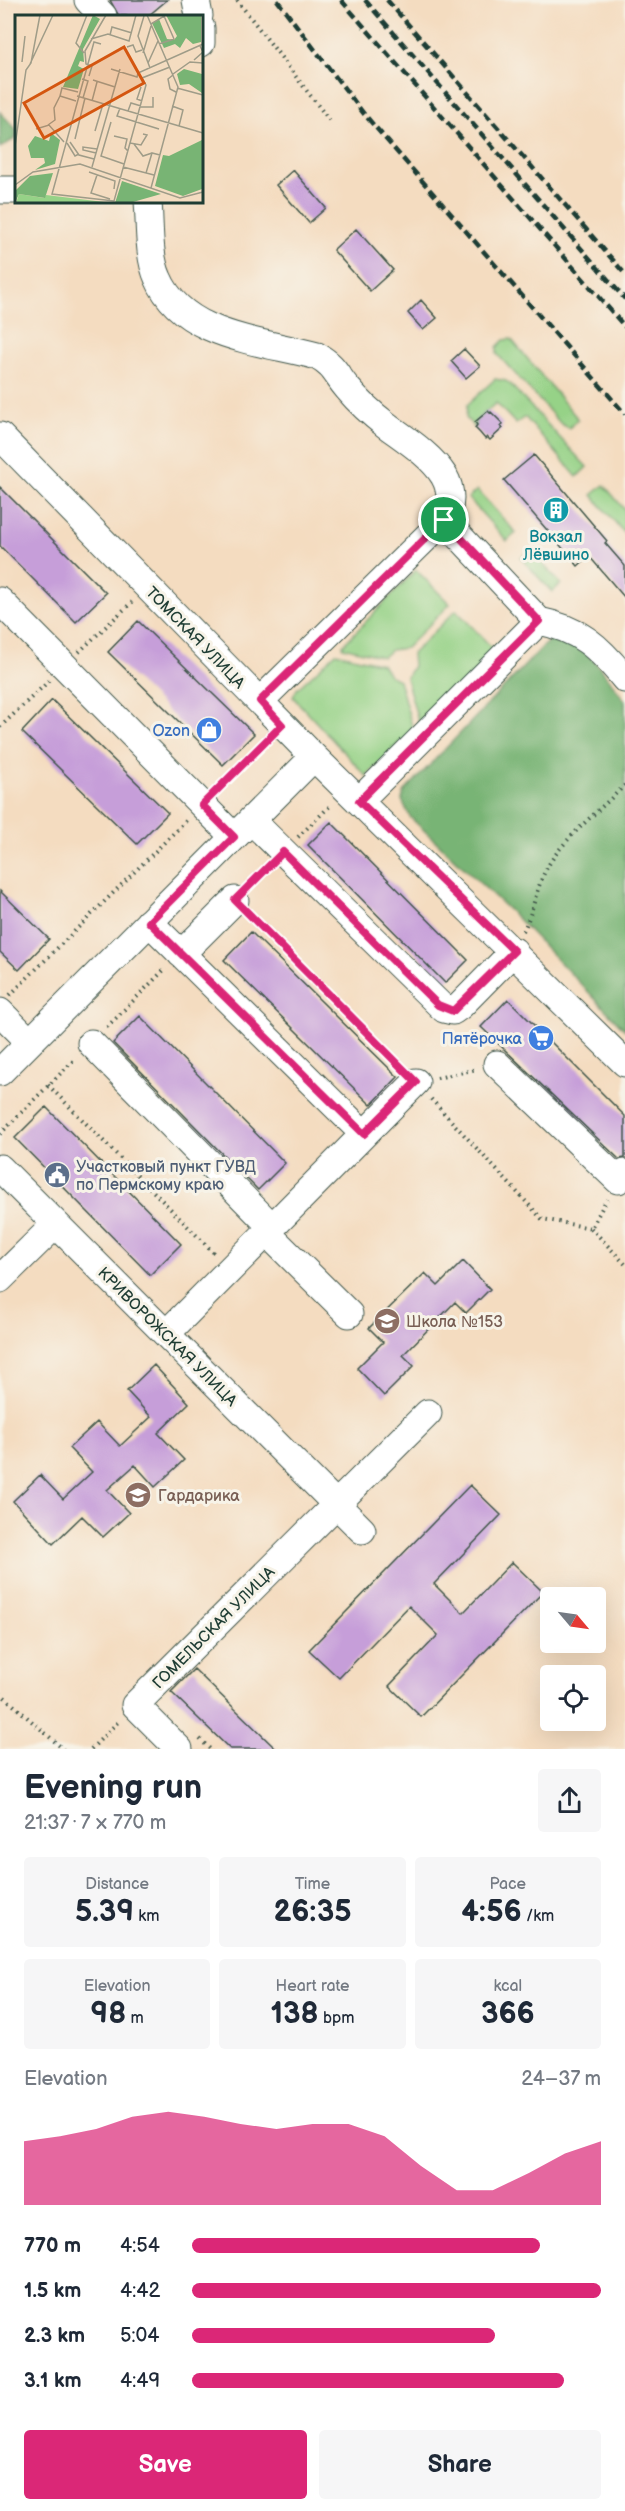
<!DOCTYPE html>
<html lang="en">
<head>
<meta charset="utf-8">
<style>
	:root { --surface:#fff; --page:#f6f6f7; --text:#1f2937; --muted:#747a83; --accent:#db2777 }
	body { margin:0; font-family:"Balsamiq Sans",sans-serif; background:var(--page); color:var(--text); height:100vh; display:flex; flex-direction:column; font-size:22px; white-space:nowrap }
	* { box-sizing:border-box; margin:0 }
	p { font-size:20px; color:var(--muted) }
	.icon { flex:none; width:33px; height:33px; fill:none; stroke:currentColor; stroke-width:2; stroke-linecap:round; stroke-linejoin:round }
	.map { position:relative; height:1749px; overflow:hidden }
	.sheet { display:flex; flex-direction:column; background:var(--surface); flex:1 }
	.sheet>* { flex:none }
	.needle { width:39px; rotate:119deg }
	.buttons { position:absolute; left:540px; top:1587px; display:grid; gap:12px }
	.buttons a { display:grid; place-items:center; width:66px; height:66px; border-radius:6px; background:var(--surface); box-shadow:0 6px 24px #0002; font-size:30px }
	.pin { position:absolute; display:grid; place-items:center; width:51px; height:51px; color:#fff; margin:-26px; border:3px solid #fff; border-radius:50%; box-shadow:0 2px 6px #0007 }
	.round { display:grid; place-items:center; flex:none; width:63px; height:63px; border-radius:6px; background:var(--page) }
	.head { display:flex; align-items:center; justify-content:space-between; height:102px; padding:0 24px }
	h1 { font-size:33px; font-weight:800; line-height:45px }
	.metrics { display:grid; grid-template-columns:repeat(3,1fr); gap:9px; height:102px; padding:6px 24px }
	.metrics div { display:grid; align-content:center; border-radius:6px; background:var(--page); text-align:center }
	.metrics b { font-size:30px; font-weight:800 }
	.metrics small { font-size:16px; font-weight:400 }
	.metrics p { font-size:16px }
	.chart { height:168px; padding:12px 24px }
	.chart p { display:flex; justify-content:space-between }
	.chart svg { width:100%; height:108px; margin-top:6px; fill:var(--accent); opacity:.7 }
	.button { display:flex; gap:12px; margin-top:auto; padding:12px 24px }
	.button a { flex:1; height:69px; border-radius:6px; background:var(--accent); color:#fff; font-size:24px; font-weight:800; line-height:69px; text-align:center }
	.button a+a { background:var(--page); color:var(--text) }
	ul { padding:0 24px; list-style:none; font-size:20px }
	li { display:grid; grid-template-columns:96px 72px 1fr; align-items:center; height:45px }
	li i { height:15px; border-radius:8px; background:var(--accent) }
	.map>svg:first-child { display:block }
	.green { fill:#96d287; stroke:#5a885e; stroke-width:1.5 }
	.forest { fill:#78b474; stroke:#4c7854; stroke-width:1.5 }
	.building { fill:#c69ed9 }
	.lines { fill:none; stroke-linecap:round; stroke-linejoin:round }
	.minor-casing { stroke:#3f5549; stroke-width:29 }
	.path { stroke:#3f5549; stroke-width:4; stroke-dasharray:1.5 4.5; stroke-linecap:butt }
	.minor { stroke:#fff; stroke-width:27 }
	.rail { stroke:#1f3d34; stroke-width:4.5; stroke-dasharray:9 4.5; stroke-linecap:butt }
	.route-casing { stroke:#fff; stroke-width:12 }
	.route { stroke:#db2777; stroke-width:8 }
	.labels { text-anchor:middle; stroke-width:6; stroke-linejoin:round; paint-order:stroke }
	.culture-label { font-size:16px; fill:#0d838f; stroke:#f7f3e8 }
	.street-label { font-size:16px; fill:#1f3d34; stroke:#f7f3e8 }
	.shop-label { font-size:16px; fill:#366cbe; stroke:#f7f3e8; text-anchor:end }
	.service-label { font-size:16px; fill:#4e5e75; stroke:#f7f3e8; text-anchor:start }
	.education-label { font-size:16px; fill:#785e54; stroke:#f7f3e8; text-anchor:start }
	.inset-road { fill:none; stroke:#9f9c88; stroke-width:1.5 }
	.view { fill:#d45610; fill-opacity:0.15; stroke:#d45610; stroke-width:3 }
	.inset-edge { fill:none; stroke:#1f3d34; stroke-width:3 }
</style>
</head>
<body>
<div class="map">
<svg width="625" height="1749" viewBox="0 0 625 1749">
	<rect width="100%" height="100%" fill="#f7f3e8"/>
	<filter id="ink" filterUnits="userSpaceOnUse"><feTurbulence type="fractalNoise" baseFrequency=".0167" numOctaves="2"/><feDisplacementMap in="SourceGraphic" scale="12" xChannelSelector="R" yChannelSelector="G"/><feConvolveMatrix kernelMatrix="1 2 1 2 8 2 1 2 1" color-interpolation-filters="sRGB"/></filter>
	<filter id="wash" filterUnits="userSpaceOnUse"><feTurbulence type="fractalNoise" baseFrequency=".008" numOctaves="4" result="noise"/><feDisplacementMap in="SourceGraphic" scale="24" xChannelSelector="R" yChannelSelector="G"/><feGaussianBlur stdDeviation="1.35" result="paint"/><feColorMatrix in="noise" values="0 0 0 0 0 0 0 0 0 0 0 0 0 0 0 0 0 1.4 0 .05"/><feComposite in="paint" operator="in"/></filter>
	<g filter="url(#wash)">
		<rect width="100%" height="100%" fill="#f4dcc0"/>
		<path class="green" d="M511,339L578,419L569,428L561,424L497,354V347L504,340Z
			M495,379L506,381L510,384L587,467L577,477L525,417L516,424L496,403L475,422L477,425L475,428L466,418L467,405Z
			M604,485L625,510V534L592,495Z
			M477,490L516,533L507,541L468,498Z
			M530,550L561,584L552,592L521,558Z
			M416,570L450,604L406,648L391,650L383,657L343,647V645Z
			M456,610L497,653L419,724L406,678L413,666L412,654Z
			M336,653L382,664L389,675L399,680L414,733L366,776L293,697L297,689Z"/>
		<path class="forest" d="M0,112L16,129V138L0,148Z
			M553,636C582,638 609,679 625,701V1030L515,916L410,817L402,800L404,792Z"/>
		<g id="blocks">
			<path class="building" d="M110,0H167L148,16H119Z
				M293,170L326,208L309,223L276,185Z
				M356,229L393,270L370,291L333,250Z
				M421,300L437,318L423,330L408,313Z
				M464,349L480,366L466,378L451,361Z
				M488,411L490,413L491,412L503,424L500,426L503,428L490,440L487,437L485,439L480,433L475,428L477,425L475,422Z
				M534,455L607,541L605,543L625,566V598L589,556L578,566L504,480Z
				M0,487L106,593L76,622L0,546Z
				M138,621L254,734L223,765L108,652Z
				M52,700L168,813L137,844L22,732Z
				M331,822L468,960L445,983L308,845Z
				M0,891L49,939L19,970L0,952Z
				M251,932L398,1077L371,1105L224,960Z
				M508,999L625,1116V1158L619,1159L481,1027Z
				M140,1016L285,1163L258,1190L113,1043Z
				M46,1107L181,1244L150,1275L15,1138Z
				M463,1261L490,1289L466,1313L455,1302L403,1355L414,1366L384,1396L357,1368L383,1342L369,1328L425,1273L438,1286Z
				M154,1365L189,1403L158,1433L184,1460L155,1487L135,1465L107,1490L129,1513L103,1537L82,1516L53,1544L13,1501L40,1475L63,1499L92,1472L69,1448L97,1422L120,1446L151,1417L127,1391Z
				M470,1485L501,1515L434,1584L463,1613L512,1562L543,1592L421,1717L389,1686L438,1635L409,1606L339,1678L309,1650Z
				M194,1669L276,1749H230L171,1692Z"/>
		</g>
	</g>
	<g filter="url(#ink)">
		<use href="#blocks" fill-opacity="0" stroke="#3f5549" stroke-width="1.5"/>
		<g class="lines">
			<defs>
				<path id="minor" d="M88,0L103,16
					M196,0L199,16
					M201,28V43
					M0,190H16
					M148,201C150,225 148,256 158,278C183,338 264,341 317,356C336,367 335,374 348,389C359,402 372,414 385,424C405,439 431,455 444,476C452,490 452,507 444,520
					M0,436L314,757L625,1063
					M0,601L234,837
					M539,621C580,629 599,647 625,679
					M260,701L444,520L539,621L359,801
					M251,820L444,1009L453,1011L460,1006L514,951
					M149,922L364,1134
					M181,954L235,900
					M0,1012L30,1042
					M91,1043L272,1227
					M497,1064L618,1180L625,1173
					M0,1072L314,757
					M0,1168L362,1530
					M267,1233L349,1314
					M0,1279L56,1224
					M166,1334L416,1082
					M179,1749L135,1705L428,1413"/>
			</defs>
			<use href="#minor" class="minor-casing"/>
			<path class="path" d="M237,0L330,121
				M79,652L132,602
				M0,727L50,680
				M217,790L267,740
				M298,837L331,805
				M249,886L269,866
				M250,915L401,1067
				M523,931C534,911 536,886 548,866C563,839 602,808 625,785
				M10,995L188,819
				M107,1027L165,969
				M437,1078L477,1069
				M48,1085L215,1254
				M431,1099L542,1219L591,1228L607,1199
				M0,1134L76,1058
				M591,1228L625,1264
				M0,1693L63,1749
				M200,1739L210,1749
				M91,1749L120,1720"/>
			<use href="#minor" class="minor"/>
			<path class="rail" d="M277,0L364,114L625,414
				M341,0L625,327
				M365,0L625,299
				M387,0L625,274"/>
		</g>
	</g>
	<g class="lines" filter="url(#ink)">
		<defs>
			<path id="route" d="M444,520L539,621L359,801L514,951L453,1011L438,1005L283,852L235,900L416,1082L364,1134L149,922L234,837L202,805L282,725L260,701Z"/>
		</defs>
		<use href="#route" class="route-casing"/>
		<use href="#route" class="route"/>
	</g>
	<defs>
		<symbol id="building-disc" viewBox="-11 -11 22 22"><circle r="9.5" fill="#0f9aa8" stroke="#f7f3e8"/><path d="M-4-6H4V6H1V3H-1V6H-4ZM-2.5-4.3h1.7v1.8h-1.7ZM.8-4.3h1.7v1.8H.8ZM-2.5-1h1.7V.8h-1.7ZM.8-1h1.7V.8H.8Z" fill="#fff"/></symbol>
		<symbol id="shop-disc" viewBox="-11 -11 22 22"><circle r="9.5" fill="#3f7fe0" stroke="#f7f3e8"/><path d="M-5-2.5h2.3a2.7 3.5 0 0 1 5.4 0H5L5.5 6h-11ZM-1.5-2.5h3a1.5 2.3 0 0 0-3 0Z" fill="#fff"/></symbol>
		<symbol id="supermarket-disc" viewBox="-11 -11 22 22"><circle r="9.5" fill="#3f7fe0" stroke="#f7f3e8"/><path d="M-6-5.5h2.5l.6 2H6L4.5 2H-2.5L-4.4-4H-6ZM-1.5 3.2a1.3 1.3 0 1 0 .1 0ZM3 3.2a1.3 1.3 0 1 0 .1 0Z" fill="#fff"/></symbol>
		<symbol id="civic-disc" viewBox="-11 -11 22 22"><circle r="9.5" fill="#5c6f8a" stroke="#f7f3e8"/><path d="M-.6-6.5H3V-4.5H.6V-3L4-1V1h2V6H-6V1h2V-1L-.6-3ZM-1.2 2.5V6h2.4V2.5Z" fill="#fff"/></symbol>
		<symbol id="school-disc" viewBox="-11 -11 22 22"><circle r="9.5" fill="#8d6e63" stroke="#f7f3e8"/><path d="M0-5L7-2L0 1L-7-2ZM-4 1L0 2.5L4 1V4Q0 6-4 4Z" fill="#fff"/></symbol>
	</defs>
	<g fill-rule="evenodd">
		<use href="#building-disc" x="541" y="495" width="30" height="30"/>
		<use href="#shop-disc" x="194" y="715" width="30" height="30"/>
		<use href="#supermarket-disc" x="526" y="1023" width="30" height="30"/>
		<use href="#civic-disc" x="42" y="1160" width="30" height="30"/>
		<use href="#school-disc" x="372" y="1306" width="30" height="30"/>
		<use href="#school-disc" x="123" y="1480" width="30" height="30"/>
	</g>
	<g class="labels">
		<g class="culture-label">
			<text x="556" y="542">Вокзал<tspan x="556" dy="18">Лёвшино</tspan></text>
		</g>
		<g class="street-label">
			<text transform="translate(196 637) rotate(46)" y="6">ТОМСКАЯ УЛИЦА</text>
			<text transform="translate(168 1336) rotate(45)" y="6">КРИВОРОЖСКАЯ УЛИЦА</text>
			<text transform="translate(213 1627) rotate(-45)" y="6">ГОМЕЛЬСКАЯ УЛИЦА</text>
		</g>
		<g class="shop-label">
			<text x="190" y="736">Ozon</text>
			<text x="522" y="1044">Пятёрочка</text>
		</g>
		<g class="service-label">
			<text x="76" y="1172">Участковый пункт ГУВД<tspan x="76" dy="18">по Пермскому краю</tspan></text>
		</g>
		<g class="education-label">
			<text x="406" y="1327">Школа №153</text>
			<text x="158" y="1501">Гардарика</text>
		</g>
	</g>
	<g transform="translate(15 15)">
		<rect width="188" height="188" fill="#f4dcc0"/>
		<path d="M4,179L29,183L31,180L89,187L1,188Z" fill="#96d287"/>
		<path d="M78,0L85,4L68,34L69,47L65,46L63,51L69,54L63,74L48,72ZM151,0H186V27L178,29L171,23L165,33L160,29L149,33L137,8L144,4L152,24L159,25L162,21ZM169,54L187,59V78L174,69L165,70L162,59ZM36,118L45,125L40,149L20,155L30,148L29,143H16L13,131L20,121L34,126ZM187,125V174L168,181L140,171L148,140L154,141ZM38,158L30,183L4,179L0,188V176L15,161ZM107,166L146,179L118,187L100,188Z" fill="#78b474"/>
		<path class="inset-road" d="M132,0L163,72L136,173M129,1L123,21L135,53M136,9L149,1L159,24L144,29M95,20L97,12L117,18M76,24L93,19L114,26L121,0M86,29L79,27L37,179L99,186L131,70L127,63L155,52M112,32L118,30L121,37L127,35M69,38L61,28L72,0M128,38L136,11M179,45L188,37L185,31M7,47L10,21M133,48L143,26M15,49L38,0M96,54L122,62L123,58L188,29M158,59L175,47L188,48M158,60L153,64L155,74L161,77M74,61L77,51L71,49L70,36L91,0M67,64L73,66L68,83M78,65L100,72M126,72L122,84L127,86M162,73L188,80M62,81L188,118M61,86L45,81L47,73L63,77M77,86L82,67M157,91L168,95L164,111M125,92H138V82M105,93L102,101L144,114M113,96L116,88L126,91M96,107L86,141L109,149M33,110L40,105L39,93L45,81M21,114L34,110L49,127M80,116L88,89M99,121L112,124L110,133L113,136M60,124L70,83M55,127L64,140L79,144M52,128L60,141L64,139M115,128L126,130L132,120L128,119M119,129L128,141L137,138M0,131L11,55L16,48L25,0M81,138L68,135V132L82,134M77,152L105,54M108,152L139,160M74,157L100,166L99,174M131,158L137,138L145,140M82,160L76,178L95,184M0,170L18,157L65,149L165,183L188,177"/>
		<path class="view" d="M109,32L129,68L29,123L9,88Z"/>
		<rect width="188" height="188" class="inset-edge"/>
	</g>
</svg>
<div class="buttons">
<a><svg class="needle" viewBox="-14 -14 28 28"><path d="M0-13l5 13h-10z" fill="#e53935"/><path d="M0 13l5-13h-10z" fill="#747a83"/></svg></a>
<a><svg class="icon" aria-label="locate" viewBox="0 0 24 24"><circle cx="12" cy="12" r="6"/><path d="M12 2v4M12 18v4M2 12h4M18 12h4"/></svg></a>
</div>
<div class="pin" style="left:444px;top:520px;background:#1e9e55"><svg class="icon" aria-label="arrive" viewBox="0 0 24 24"><path d="M6 21V4h12l-3 4 3 4H6"/></svg></div>
</div>
<section class="sheet">
<div class="head"><div><h1>Evening run</h1><p>21:37 · 7 × 770 m</p></div><a class="round"><svg class="icon" aria-label="share" viewBox="0 0 24 24"><path d="M12 15V3M7 8l5-5 5 5M5 13v7h14v-7"/></svg></a></div>
<div class="metrics">
<div><p>Distance</p><b>5.39<small> km</small></b></div>
<div><p>Time</p><b>26:35</b></div>
<div><p>Pace</p><b>4:56<small> /km</small></b></div>
</div>
<div class="metrics">
<div><p>Elevation</p><b>98<small> m</small></b></div>
<div><p>Heart rate</p><b>138<small> bpm</small></b></div>
<div><p>kcal</p><b>366</b></div>
</div>
<div class="chart"><p><span>Elevation</span>24–37 m</p>
<svg viewBox="0 0 160 44" preserveAspectRatio="none"><path d="M0 44V18L10 16L20 13L30 8L40 6L50 8L60 11L70 13L80 11L90 11L100 16L110 28L120 38L130 38L140 31L150 23L160 18V44z"/></svg>
</div>
<ul>
<li><b>770 m</b>4:54<i style="width:85%"></i></li>
<li><b>1.5 km</b>4:42<i style="width:100%"></i></li>
<li><b>2.3 km</b>5:04<i style="width:74%"></i></li>
<li><b>3.1 km</b>4:49<i style="width:91%"></i></li>
</ul>
<div class="button"><a>Save</a><a>Share</a></div>
</section>
</body>
</html>
